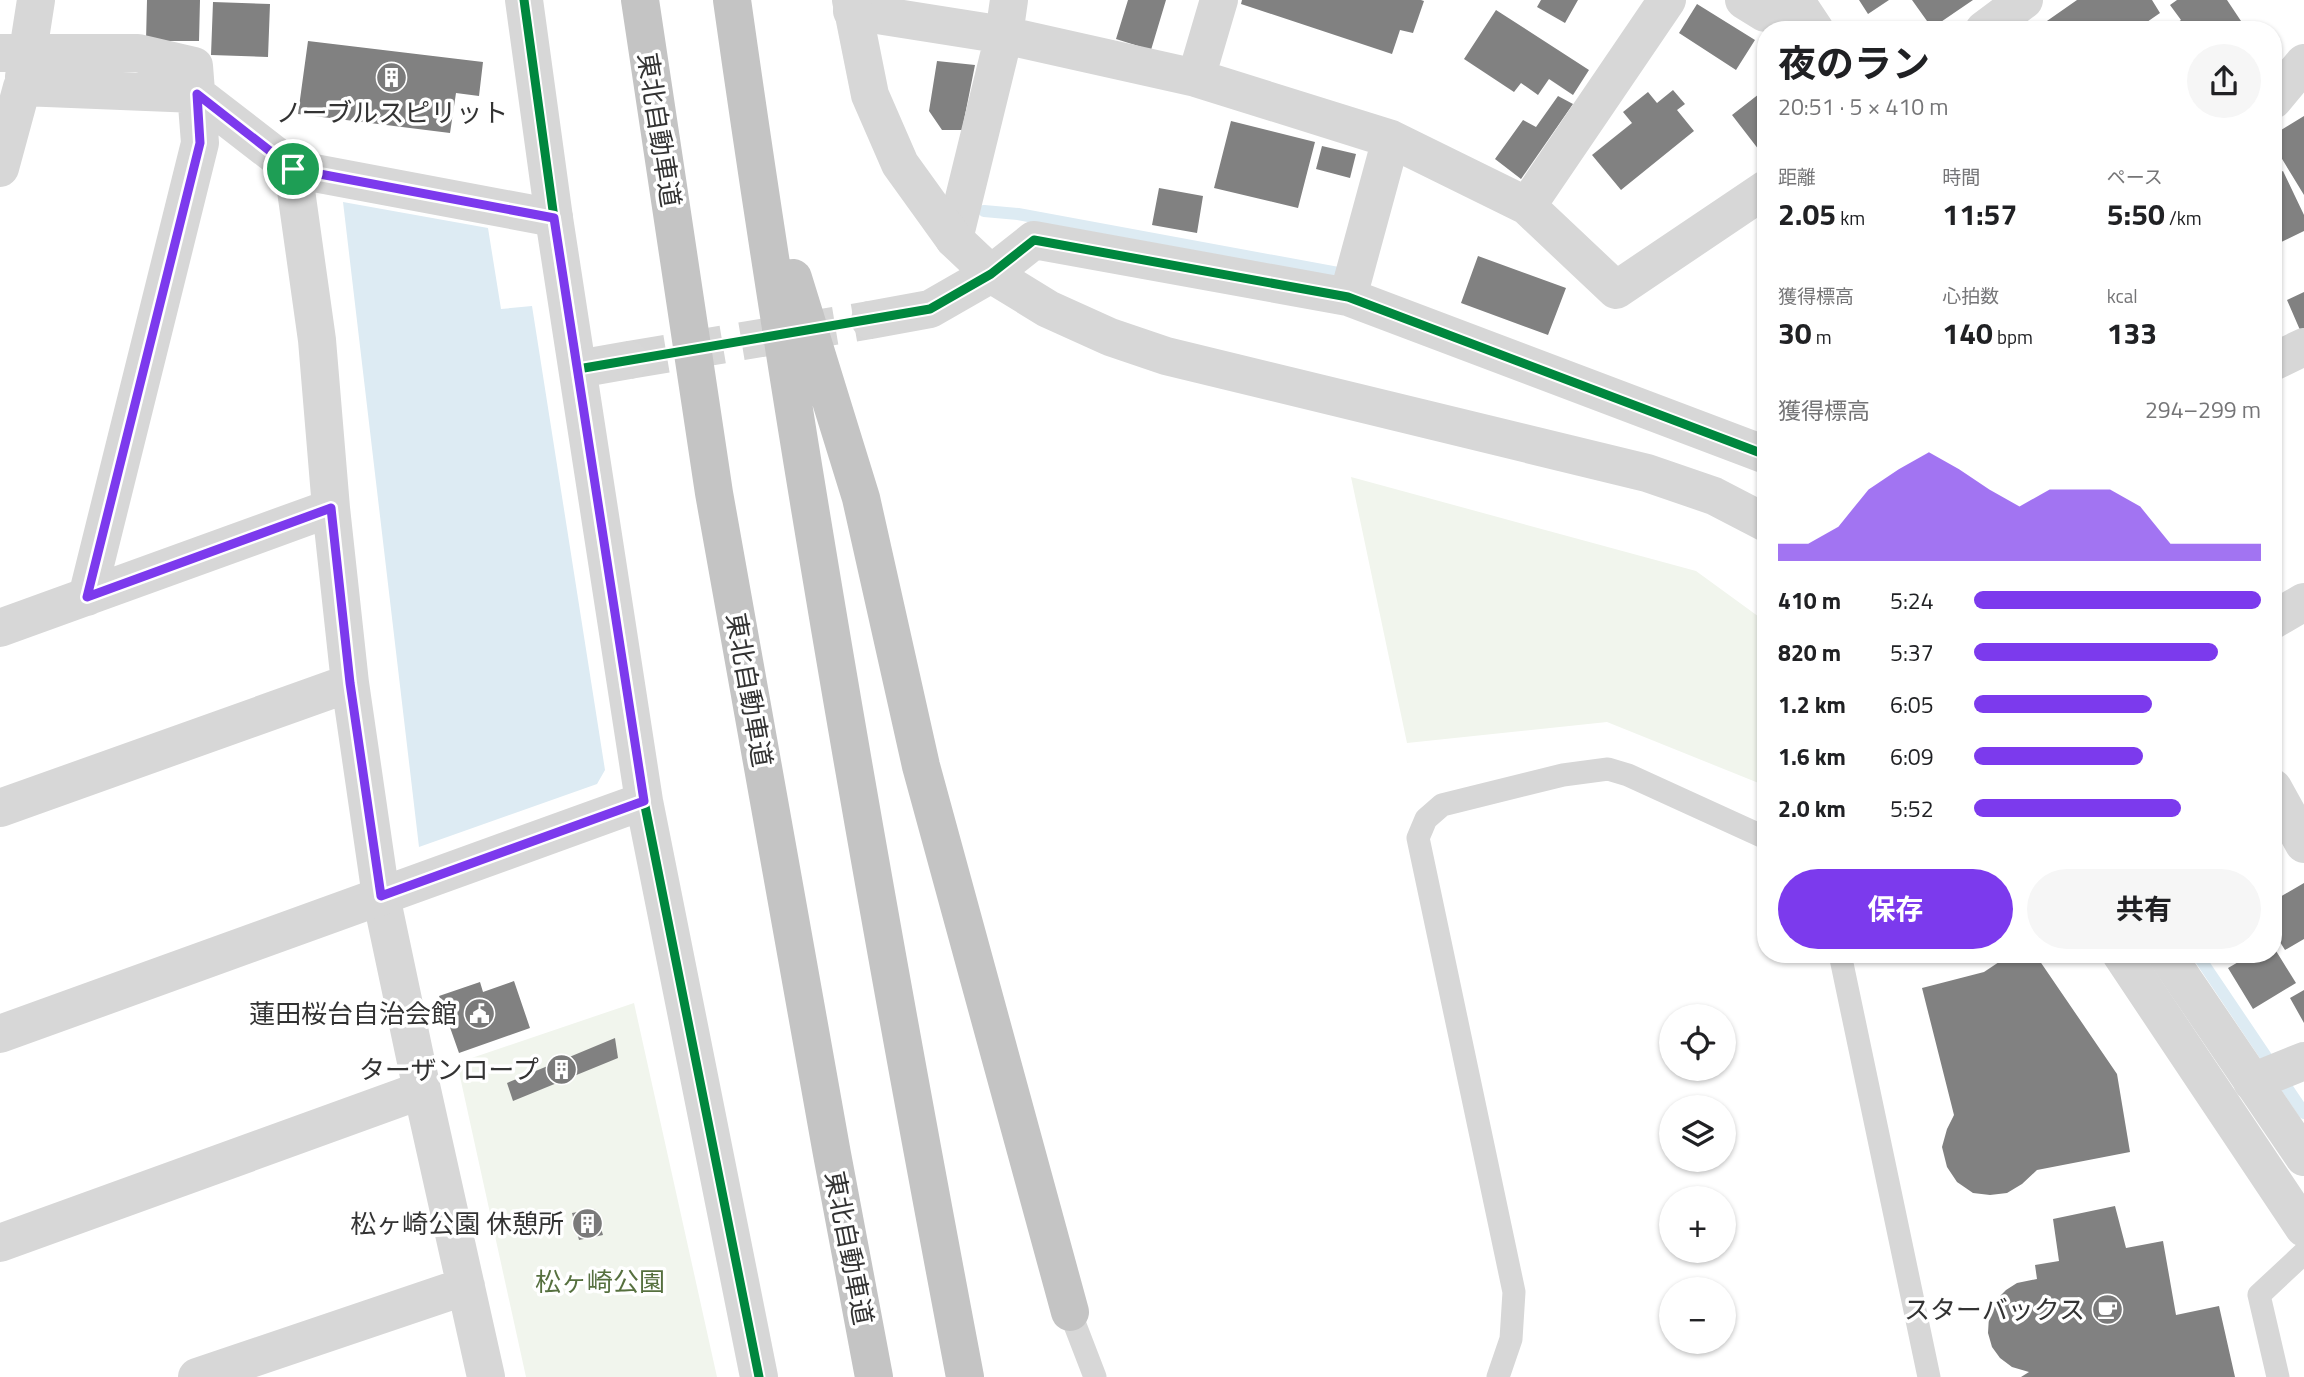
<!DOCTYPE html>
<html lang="ja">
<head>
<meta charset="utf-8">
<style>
	:root { --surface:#fff; --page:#f6f6f6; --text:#202124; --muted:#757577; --accent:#7c3aed }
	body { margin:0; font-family:"Titillium Web","Noto Sans JP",sans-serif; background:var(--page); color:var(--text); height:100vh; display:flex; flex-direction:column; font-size:26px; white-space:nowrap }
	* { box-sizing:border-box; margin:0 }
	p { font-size:23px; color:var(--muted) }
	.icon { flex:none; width:38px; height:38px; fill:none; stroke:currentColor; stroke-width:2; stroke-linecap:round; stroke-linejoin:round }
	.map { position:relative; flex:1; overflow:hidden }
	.side { position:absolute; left:1757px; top:21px; width:525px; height:942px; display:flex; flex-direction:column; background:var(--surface); border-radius:28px; box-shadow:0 2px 5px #0004 }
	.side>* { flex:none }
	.fabs { position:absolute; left:1659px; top:1004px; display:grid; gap:14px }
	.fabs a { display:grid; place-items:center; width:77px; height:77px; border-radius:50%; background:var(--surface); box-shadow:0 2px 5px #0004; font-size:35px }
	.pin { position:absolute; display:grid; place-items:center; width:60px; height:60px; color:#fff; margin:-30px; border:4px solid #fff; border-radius:50%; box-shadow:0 2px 7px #0007 }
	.round { display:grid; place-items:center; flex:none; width:74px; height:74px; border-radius:37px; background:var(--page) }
	.overview { display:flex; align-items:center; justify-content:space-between; height:119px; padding:0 21px }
	h1 { font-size:38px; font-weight:700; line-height:52px }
	.stats { display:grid; grid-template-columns:repeat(3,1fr); gap:10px; height:119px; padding:7px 21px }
	.stats div { display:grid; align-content:center }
	.stats b { font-size:30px; font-weight:700 }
	.stats small { font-size:19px; font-weight:400 }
	.stats p { font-size:19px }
	.chart { height:196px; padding:14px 21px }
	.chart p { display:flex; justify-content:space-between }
	.chart svg { width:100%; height:126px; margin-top:7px; fill:var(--accent); opacity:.7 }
	.cta { display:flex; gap:14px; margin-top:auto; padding:14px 21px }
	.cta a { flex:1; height:80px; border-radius:42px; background:var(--accent); color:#fff; font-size:28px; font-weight:700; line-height:80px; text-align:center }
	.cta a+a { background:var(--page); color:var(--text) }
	ul { padding:0 21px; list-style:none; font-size:23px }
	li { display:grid; grid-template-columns:112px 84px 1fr; align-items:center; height:52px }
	li i { height:18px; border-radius:9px; background:var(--accent) }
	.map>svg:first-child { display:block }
	.green { fill:#f1f5ed }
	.water { fill:#ddebf3 }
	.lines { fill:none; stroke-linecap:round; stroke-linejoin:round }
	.stream { stroke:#ddebf3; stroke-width:12 }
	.building { fill:#818181 }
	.minor-tunnel { stroke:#d6d6d6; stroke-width:38; stroke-dasharray:38 19; stroke-linecap:butt }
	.service { stroke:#d7d7d7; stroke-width:23 }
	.minor { stroke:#d7d7d7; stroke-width:38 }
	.tertiary { stroke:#d7d7d7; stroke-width:38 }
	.motorway { stroke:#c4c4c4; stroke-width:38 }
	.cycleway-casing { stroke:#fff; stroke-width:13 }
	.cycleway { stroke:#00873e; stroke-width:9 }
	.route-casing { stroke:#fff; stroke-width:14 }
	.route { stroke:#7c3aed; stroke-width:9 }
	.labels { text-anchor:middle; stroke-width:7; stroke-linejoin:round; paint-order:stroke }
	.poi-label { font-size:26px; fill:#333; stroke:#fff; text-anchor:end }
	.street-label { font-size:26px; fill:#333; stroke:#fff }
	.park-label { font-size:26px; fill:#56703f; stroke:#fff }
</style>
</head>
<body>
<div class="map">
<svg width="2304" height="1377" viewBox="0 0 2304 1377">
	<rect width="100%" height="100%" fill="#fff"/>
	<path class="green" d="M1351,477L1696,571L1766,622V786L1607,722L1407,743Z
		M634,1003L717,1377H526L457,1063Z"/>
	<path class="water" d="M343,202L488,228L501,309L532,306L605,770L597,784L419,847Z"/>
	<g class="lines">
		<path class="stream" d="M984,211L1018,214L1338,273L1348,277
			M2197,954L2304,1113"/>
	</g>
	<path class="building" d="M147,0H200L199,41H146Z
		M1128,0H1166L1151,50L1116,39Z
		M1242,0H1421L1424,1L1413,33L1400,30L1392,54L1241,4Z
		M1541,0H1578L1565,23L1537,7Z
		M1859,0H1889L1868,14Z
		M1912,0H1973L1932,28Z
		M2077,0H2152L2160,13L2147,22L2152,30H2034Z
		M2177,0H2227L2247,30H2171L2170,28L2181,20L2170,5Z
		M213,2L270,4L268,57L211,55Z
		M1697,4L1755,40L1736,70L1679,33Z
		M1496,10L1589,70L1573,95L1549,79L1538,95L1521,83L1514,92L1464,59Z
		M308,41L483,62L479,96L456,93L450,133L298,114Z
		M937,61L975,65L962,130H942L929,111Z
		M1673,90L1685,104L1677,110L1694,131L1621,190L1592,155L1632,123L1623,112L1648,92L1657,103Z
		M1759,94L1766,104V145L1759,150L1732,115Z
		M1558,96L1573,104L1521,179L1495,159L1523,120L1536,127Z
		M2304,116V195L2273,144V135Z
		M1231,121L1315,142L1298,208L1214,188Z
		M1322,146L1356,154L1350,178L1316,169Z
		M2283,171L2304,215V231L2273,246V176Z
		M1159,188L1203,196L1197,233L1152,225Z
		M1478,256L1566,288L1548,335L1461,303Z
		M2304,292V328L2300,330L2287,300Z
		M2304,883V939L2285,950L2273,931V901Z
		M2273,946L2296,983L2253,1009L2228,968L2252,954H2273Z
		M2011,954H2035L2117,1074L2130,1152L2037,1170L2022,1184L2007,1193L1990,1195L1973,1193L1957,1182L1947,1167L1942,1147L1947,1129L1954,1115L1922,988L1984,972Z
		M514,981L530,1028L459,1053L439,996L480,982L483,992Z
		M2304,990V1023L2290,998Z
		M615,1038L618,1058L513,1101L507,1083Z
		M2115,1206L2126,1248L2163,1241L2176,1315L2219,1306L2235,1377H2021L2029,1372L2012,1367L2000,1358L1992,1347L1988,1333L1989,1316L1995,1301L2006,1290L2017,1283L2037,1279L2035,1265L2059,1261L2053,1219Z
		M595,1209L603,1235L579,1240L572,1213Z"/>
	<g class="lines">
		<path class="minor-tunnel" d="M629,360L870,320"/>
		<path class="service" d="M1840,954L1929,1377
			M1070,1312L1095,1377
			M1498,1377L1511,1339L1514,1292L1418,838L1426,819L1442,805L1563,775L1608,769L1628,775L1766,838
			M2278,1377L2259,1295L2304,1253"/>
		<path class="minor" d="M1744,0L1765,13L1799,6L1815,30
			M852,11L1004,35L1196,78L1391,139L1527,206L1616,290L1766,189
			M1984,30L2024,0
			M0,53H138L194,66L200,143L87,597
			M24,77L36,0
			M1196,78L1219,0
			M2273,100L2304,63
			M0,168L22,87L196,94L293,169L554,218
			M293,169L317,340L331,508L350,683L381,896L422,1090L486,1377
			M1527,206L1667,0
			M954,239L1004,35L1009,0
			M1348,297L1391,139
			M870,320L930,309L991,274L1034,240L1348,297L1766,455
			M2273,362L2304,347
			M578,369L629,360
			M2273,620L2304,602
			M0,628L331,508
			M2273,788L2304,844
			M0,808L350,683
			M2166,954L2304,1157
			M2252,1082L2304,1061
			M0,1243L422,1090
			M197,1377L466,1286"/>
		<path class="tertiary" d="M524,0L554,218L644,801L759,1377
			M851,0L870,95L900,164L954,239L991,274L1048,309L1110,337L1166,356L1647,473L1714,496L1766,523
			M2121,954L2304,1228
			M0,1034L644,801"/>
		<path class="motorway" d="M640,0L714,493L832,1154L874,1377
			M732,0C797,461 878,920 965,1377
			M793,278L861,498L921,766L1070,1312"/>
		<defs>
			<path id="cycleway" d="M524,0L554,218L644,801L759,1377
				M578,369L930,309L991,274L1034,240L1348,297L1766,455"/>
		</defs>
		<use href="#cycleway" class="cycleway-casing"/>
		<use href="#cycleway" class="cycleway"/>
	</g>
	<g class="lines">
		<defs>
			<path id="route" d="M197,94L293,169L554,218L644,801L381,896L350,683L331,508L87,597L200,143Z"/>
		</defs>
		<use href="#route" class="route-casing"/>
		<use href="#route" class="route"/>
	</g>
	<defs>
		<symbol id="building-disc" viewBox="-11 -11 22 22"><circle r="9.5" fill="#7a7a7a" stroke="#fff"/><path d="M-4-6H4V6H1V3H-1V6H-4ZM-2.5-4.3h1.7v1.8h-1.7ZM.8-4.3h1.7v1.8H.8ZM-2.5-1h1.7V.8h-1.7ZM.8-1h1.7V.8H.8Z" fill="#fff"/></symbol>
		<symbol id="civic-disc" viewBox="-11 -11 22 22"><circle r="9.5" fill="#7a7a7a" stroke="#fff"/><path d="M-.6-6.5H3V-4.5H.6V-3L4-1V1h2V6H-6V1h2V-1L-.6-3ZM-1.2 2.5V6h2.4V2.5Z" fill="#fff"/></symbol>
		<symbol id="cafe-disc" viewBox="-11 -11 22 22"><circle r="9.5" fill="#7a7a7a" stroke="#fff"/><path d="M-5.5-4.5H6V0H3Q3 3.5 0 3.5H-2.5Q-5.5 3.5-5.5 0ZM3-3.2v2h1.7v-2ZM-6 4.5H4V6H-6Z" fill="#fff"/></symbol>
	</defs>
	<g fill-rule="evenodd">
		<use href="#building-disc" x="374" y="60" width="35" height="35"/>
		<use href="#civic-disc" x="462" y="996" width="35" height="35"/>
		<use href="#building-disc" x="544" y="1052" width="35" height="35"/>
		<use href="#building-disc" x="570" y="1206" width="35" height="35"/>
		<use href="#cafe-disc" x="2090" y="1292" width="35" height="35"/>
	</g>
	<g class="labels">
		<g class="poi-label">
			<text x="392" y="122" text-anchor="middle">ノーブルスピリット</text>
			<text x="457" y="1023">蓮田桜台自治会館</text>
			<text x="539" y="1079">ターザンロープ</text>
			<text x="564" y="1233">松ヶ崎公園 休憩所</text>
			<text x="2085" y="1319">スターバックス</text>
		</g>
		<g class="street-label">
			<text transform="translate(659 130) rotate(81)" y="9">東北自動車道</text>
			<text transform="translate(749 690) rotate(80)" y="9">東北自動車道</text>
			<text transform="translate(849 1248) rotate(79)" y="9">東北自動車道</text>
		</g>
		<g class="park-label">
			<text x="600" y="1291">松ヶ崎公園</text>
		</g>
	</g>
</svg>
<div class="fabs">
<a><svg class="icon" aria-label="locate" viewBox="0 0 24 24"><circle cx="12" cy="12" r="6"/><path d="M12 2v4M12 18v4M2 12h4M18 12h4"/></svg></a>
<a><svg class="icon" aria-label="layers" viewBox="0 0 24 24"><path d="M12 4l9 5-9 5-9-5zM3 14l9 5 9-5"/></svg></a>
<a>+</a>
<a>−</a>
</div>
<div class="pin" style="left:293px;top:169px;background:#1e9e55"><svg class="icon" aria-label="arrive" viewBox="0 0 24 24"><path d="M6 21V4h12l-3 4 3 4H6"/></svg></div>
<section class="side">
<div class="overview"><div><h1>夜のラン</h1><p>20:51 · 5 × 410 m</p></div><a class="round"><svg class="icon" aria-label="share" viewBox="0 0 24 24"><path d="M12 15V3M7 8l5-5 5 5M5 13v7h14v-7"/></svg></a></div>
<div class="stats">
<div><p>距離</p><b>2.05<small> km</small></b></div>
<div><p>時間</p><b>11:57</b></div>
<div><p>ペース</p><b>5:50<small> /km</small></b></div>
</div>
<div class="stats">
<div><p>獲得標高</p><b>30<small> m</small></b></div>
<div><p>心拍数</p><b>140<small> bpm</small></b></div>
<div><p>kcal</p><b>133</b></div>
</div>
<div class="chart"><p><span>獲得標高</span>294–299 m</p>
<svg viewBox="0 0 160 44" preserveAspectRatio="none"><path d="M0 44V38L10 38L20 32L30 19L40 12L50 6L60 12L70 19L80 25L90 19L100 19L110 19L120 25L130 38L140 38L150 38L160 38V44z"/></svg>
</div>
<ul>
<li><b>410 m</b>5:24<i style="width:100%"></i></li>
<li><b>820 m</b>5:37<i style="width:85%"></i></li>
<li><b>1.2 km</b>6:05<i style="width:62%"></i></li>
<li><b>1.6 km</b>6:09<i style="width:59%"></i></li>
<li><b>2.0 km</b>5:52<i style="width:72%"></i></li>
</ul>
<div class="cta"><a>保存</a><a>共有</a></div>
</section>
</div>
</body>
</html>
